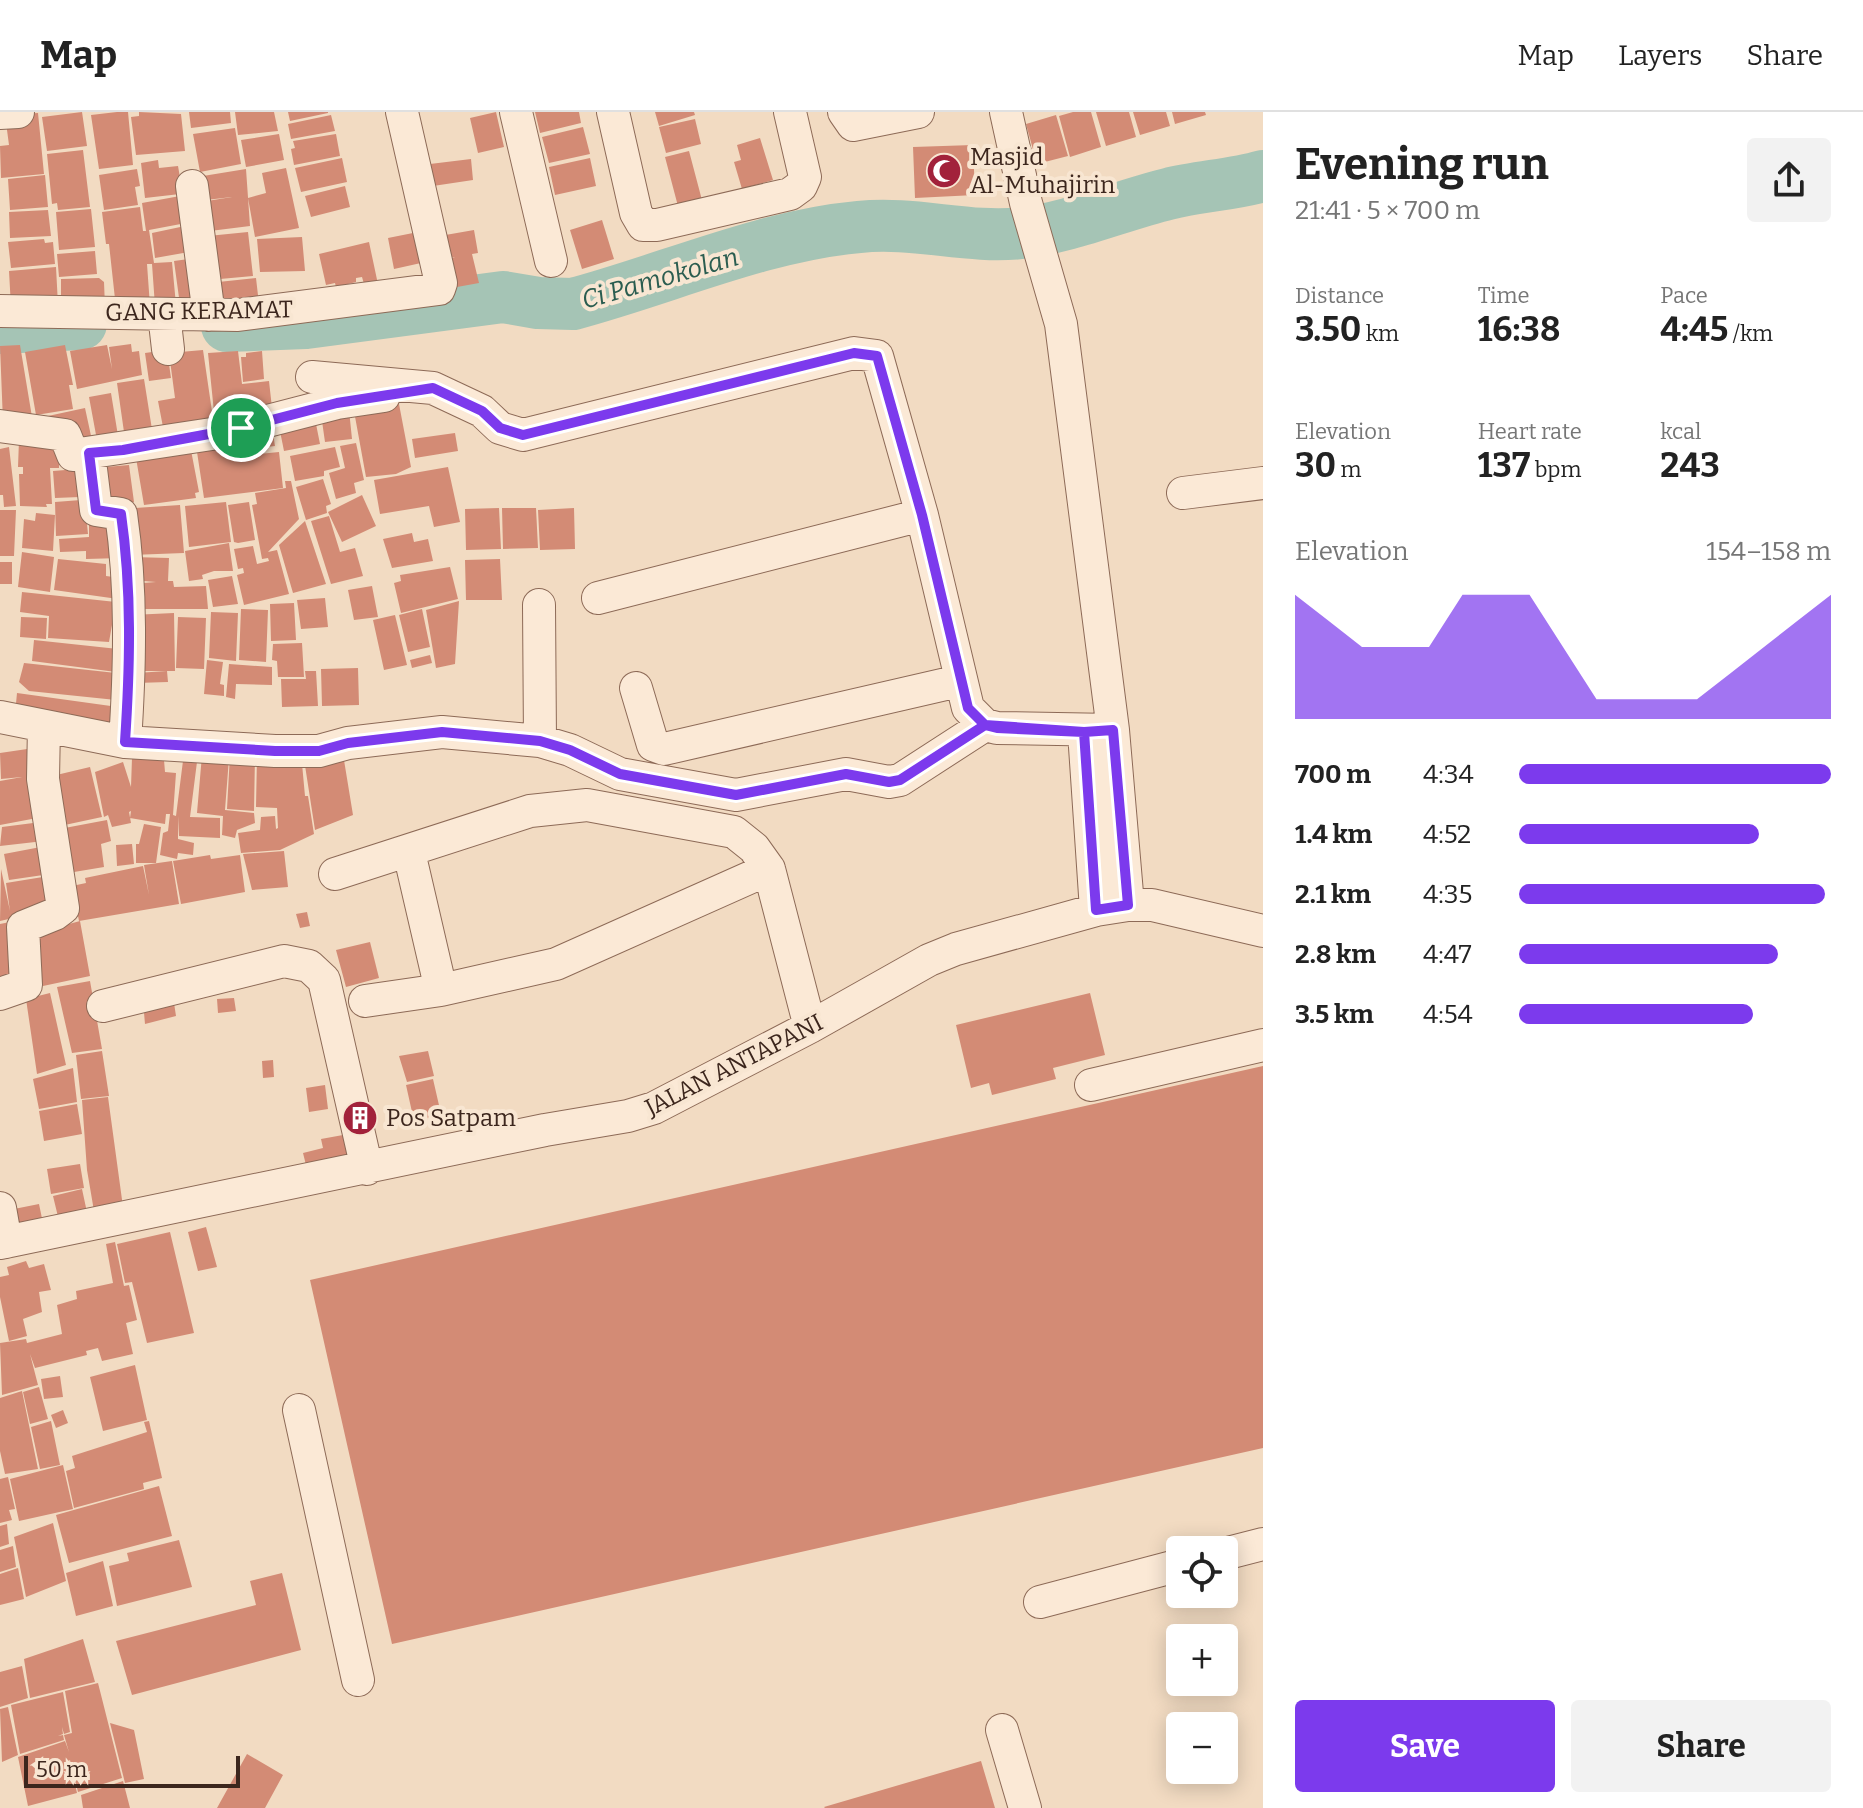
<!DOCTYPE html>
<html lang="en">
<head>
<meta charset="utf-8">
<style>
	:root { --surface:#fff; --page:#f2f2f2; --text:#222; --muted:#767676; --line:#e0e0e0; --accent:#7c3aed }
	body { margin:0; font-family:Bitter,serif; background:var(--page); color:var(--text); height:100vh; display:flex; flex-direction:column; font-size:30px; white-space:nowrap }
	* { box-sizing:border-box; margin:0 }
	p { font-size:26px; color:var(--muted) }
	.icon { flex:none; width:44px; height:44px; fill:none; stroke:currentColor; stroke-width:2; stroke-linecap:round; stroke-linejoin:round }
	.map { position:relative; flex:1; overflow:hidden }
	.drawer { display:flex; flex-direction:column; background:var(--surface); width:600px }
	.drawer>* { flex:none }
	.buttons { position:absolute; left:1166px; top:1424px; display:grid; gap:16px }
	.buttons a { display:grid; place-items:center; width:72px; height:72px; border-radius:8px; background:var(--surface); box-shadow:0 4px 20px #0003; font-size:40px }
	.scale { position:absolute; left:24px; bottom:20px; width:216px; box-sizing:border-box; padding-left:8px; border:4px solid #3c261d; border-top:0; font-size:22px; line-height:28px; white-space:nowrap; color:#3c261d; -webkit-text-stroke:6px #f8e6d2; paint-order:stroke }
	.pin { position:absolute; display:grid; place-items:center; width:68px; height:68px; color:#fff; margin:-34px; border:4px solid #fff; border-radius:50%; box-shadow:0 2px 8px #0007 }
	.round { display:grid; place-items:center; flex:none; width:84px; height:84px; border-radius:8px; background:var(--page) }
	.summary { display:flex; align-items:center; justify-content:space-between; height:136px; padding:0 32px }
	h1 { font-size:44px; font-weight:700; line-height:60px }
	.stats { display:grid; grid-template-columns:repeat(3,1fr); gap:12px; height:136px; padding:8px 32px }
	.stats div { display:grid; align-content:center }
	.stats b { font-size:34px; font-weight:700 }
	.stats small { font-size:22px; font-weight:400 }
	.stats p { font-size:22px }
	.chart { height:224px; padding:16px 32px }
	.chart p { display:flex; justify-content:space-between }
	.chart svg { width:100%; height:144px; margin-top:8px; fill:var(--accent); opacity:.7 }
	.button { display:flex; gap:16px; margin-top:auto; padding:16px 32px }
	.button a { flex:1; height:92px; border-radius:8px; background:var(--accent); color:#fff; font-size:32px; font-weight:700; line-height:92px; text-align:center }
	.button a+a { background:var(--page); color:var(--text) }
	ul { padding:0 32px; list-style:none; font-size:26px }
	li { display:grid; grid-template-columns:128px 96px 1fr; align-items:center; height:60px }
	li i { height:20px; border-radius:10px; background:var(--accent) }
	header { display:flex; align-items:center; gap:48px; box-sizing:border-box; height:112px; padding:0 40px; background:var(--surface); border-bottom:2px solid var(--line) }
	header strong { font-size:38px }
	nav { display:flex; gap:44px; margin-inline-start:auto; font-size:28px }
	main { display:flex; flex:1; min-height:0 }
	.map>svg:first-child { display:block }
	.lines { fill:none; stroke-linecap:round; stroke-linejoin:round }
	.river { stroke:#a5c4b5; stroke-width:52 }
	.building { fill:#d38b75 }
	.minor-casing { stroke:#8d6a57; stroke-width:34 }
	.minor { stroke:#fbe9d6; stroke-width:32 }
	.route-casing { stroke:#fff; stroke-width:16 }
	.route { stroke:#7c3aed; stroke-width:10 }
	.labels { text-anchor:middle; stroke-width:8; stroke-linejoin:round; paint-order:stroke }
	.poi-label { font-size:24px; fill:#3c261d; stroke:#f8e6d2; text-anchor:start }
	.street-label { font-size:24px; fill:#3c261d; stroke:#f8e6d2 }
	.water-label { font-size:26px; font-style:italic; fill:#2b5d50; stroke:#f8e6d2 }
</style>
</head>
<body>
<header>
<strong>Map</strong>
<nav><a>Map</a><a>Layers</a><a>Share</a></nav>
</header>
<main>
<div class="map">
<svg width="1263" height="1696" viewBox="0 0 1263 1696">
	<rect width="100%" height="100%" fill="#f2dbc2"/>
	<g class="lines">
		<path class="river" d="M227,214L306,211L503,185L538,191L573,192C667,167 761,124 859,115C914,109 968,127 1022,121C1072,115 1119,94 1168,82C1199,74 1232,73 1263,64
			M0,216L81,212"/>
	</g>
	<path class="building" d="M82,0L87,34L47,39L42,5Z
		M117,0H128L133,53L99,57L91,3Z
		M139,0L181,2L185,39L136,43L131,5L139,4Z
		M189,0H230L231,11L191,16Z
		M235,0H274L278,19L238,23Z
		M288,0H328V1L290,9Z
		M496,0L504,35L478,41L470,6Z
		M535,0H579L581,11L540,21Z
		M655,0H694L695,3L659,14Z
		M1073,0H1091L1101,35L1070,45L1059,4Z
		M1096,0H1129L1136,25L1106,34Z
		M1133,0H1166L1170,14L1140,23Z
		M1172,0H1205L1206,3L1175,12Z
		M38,1L44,62L1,66L0,34L9,33L5,3Z
		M331,3L335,19L291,27L288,12Z
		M1056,3L1068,44L1037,52L1026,12Z
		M695,7L701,32L666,41L659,15Z
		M583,15L590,42L549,51L542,25Z
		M235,16L241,52L200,60L193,22Z
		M279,22L284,48L246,55L241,28Z
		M336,22L340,44L294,53L291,37L295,36L293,29Z
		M760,26L773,68L742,77L734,50L741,48L737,33Z
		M973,33L975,83L915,86L913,35Z
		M83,38L90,95L58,98L57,91L52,92L47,42Z
		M689,39L703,92L679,98L665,45Z
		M342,46L347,70L301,80L295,56Z
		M590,46L596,74L555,83L549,55Z
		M471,47L473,68L433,74L430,52Z
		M158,48L159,56L178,54L182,77L180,82L145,86L141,51Z
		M286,56L299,116L255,125L248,86L266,81L262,61Z
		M137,57L140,74L135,75L138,93L104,98L99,63Z
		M246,57L250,114L210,119L207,89L232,85L206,88L203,64Z
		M45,63L48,95L10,98L8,67Z
		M345,74L350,95L311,105L305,84Z
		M180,84L186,111L149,118L154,151L172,150L176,193L155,194L152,152H147L150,194L116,196L109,132H106L102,100L140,95L143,119H146L142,91Z
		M91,97L95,135L59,138L56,100Z
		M48,98L51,124L10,126L9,100Z
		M602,108L614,147L582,157L570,118Z
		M185,114L189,140L155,146L152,121Z
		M474,118L478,141L472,142L479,171L457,175L456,168L441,149L455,145L438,148L434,125Z
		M423,119L430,149L394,157L388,126Z
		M248,120L253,164L209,168L208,124Z
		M302,125L305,159L260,160L257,127Z
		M44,127L45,131L53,130L55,152L11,156L8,130Z
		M369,130L379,177L366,179L362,165L356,166V170L336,175L335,171L326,173L319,142Z
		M95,139L97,162L59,165L57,142Z
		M196,146L201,191L180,193L174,149Z
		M56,155L58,193L11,195L9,159Z
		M99,166L104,170L105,195L61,197V167Z
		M256,166L259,192L212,197L209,171Z
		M131,232L132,240L139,239L142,263L77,277L70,239L107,233L112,257L109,235Z
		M20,233L32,305L3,310L0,234Z
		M65,233L73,273H69L73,297L36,303L25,240Z
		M167,238L171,266L149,269L145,241Z
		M203,238L215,320L163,315L158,289L175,286L169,241Z
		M238,239L242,272L269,269L273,305L246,307L245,298L214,300L208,241Z
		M262,239L264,267L243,270L241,245H246V241Z
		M144,267L154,330L126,334L117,271Z
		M111,281L120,336L99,339L89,285Z
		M399,292L411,355L396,362L366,365L354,299Z
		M85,296L93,333L52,319L48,304Z
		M349,298L352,327L325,330L321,302Z
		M314,302L320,332L284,339L278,309Z
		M272,315L275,334L241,338L239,320Z
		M455,321L458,339L415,346L412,327Z
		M19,328L64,330L63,352H59V356H50L52,392H46L47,395L20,394L19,362H23V355H18Z
		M356,331L364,368L354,371L356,381L336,387L329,361L345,356L340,334Z
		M190,333L199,380L195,381L196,386L144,393L135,340Z
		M237,334L239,344L279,340L283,376L204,386L197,340Z
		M9,335L16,394L4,395L3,383H0V337Z
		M335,335L340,355L324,359V364L295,369L290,344Z
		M129,353L134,390L100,394L106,355Z
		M448,355L460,410L434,415L429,394L380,402L374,368Z
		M78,357L80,385L55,386L53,359Z
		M323,367L331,392L326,394L327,401L306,408L296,375Z
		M285,369H291L299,407L268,440L277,438L289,482L244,493L237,463L244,461L243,456L238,457L234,437L253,434L257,452L269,449L268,446L262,447L252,393L257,392L255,381L286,376Z
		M362,383L376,414L342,430L328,400Z
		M81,388L85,392L88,422L56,424L55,390Z
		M226,390L231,430L189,435L185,394Z
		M249,390L255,428L238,431L234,430L228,393Z
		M180,393L184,441L131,443L136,426L135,396Z
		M499,396L501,437L466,438L465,397Z
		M502,396H536L538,436L503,437Z
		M574,396L575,437L540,438L538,398Z
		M0,398H16L14,444H0Z
		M36,401L55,403L53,439L22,436L24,407L35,409Z
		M329,404L340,440L355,436L363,464L331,472L311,409Z
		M120,407L121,446L86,447V439L60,440L59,427L89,425V409Z
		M305,409L326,472L293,481L279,433Z
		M412,421L414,430L428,427L433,449L392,456L383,427Z
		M229,431L233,459H214L202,463L203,467L189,469L185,439Z
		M22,440L54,445L50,480L18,475Z
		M132,445L169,446L168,469H173L174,475L206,474L208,497H139L143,471L156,470L131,468Z
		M58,447L106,452V464L121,466L118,487L54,478Z
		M500,447L502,488H466L465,448Z
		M0,450H12V472H0Z
		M450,455L458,487L401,501L394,471L401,469L400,463Z
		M232,464L238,492L213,495L208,468Z
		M372,474L378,505L354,508L348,478Z
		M22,480L116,490L109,530L48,526L49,504L20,500Z
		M325,486L328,515L301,517L297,488Z
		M459,489L455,552L436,556L426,498Z
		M294,491L296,528L271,529L270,492Z
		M241,497L268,498L266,550L239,548Z
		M422,497L430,535L408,540L399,503Z
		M211,500L238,501L236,549L209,546Z
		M174,501L175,559H131V503Z
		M395,503L407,553L384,558L373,508Z
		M21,505L47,506L46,527L20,525Z
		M178,505L206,506L204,557L176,556Z
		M34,528L118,537L116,560L32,549Z
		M302,531L304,565H278L277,549L272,548L273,532Z
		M430,543L432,551L412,556L410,548Z
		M207,548L223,550L220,572L224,573V584L204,582Z
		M24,551L116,561V588L29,579L19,570Z
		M229,552L272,555V573L236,572L235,587L226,585Z
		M358,556L359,593L322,594L321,557Z
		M167,559L168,570L136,571V561Z
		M305,559H316L318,594L282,595L281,567H306Z
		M17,581L118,595L116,615L15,602Z
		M34,636L37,706L0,713V669L22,665L1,667L0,641Z
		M184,641L198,642L190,705L220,706V726L179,724L178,704V727L194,731L193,743L178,741L177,747L160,743L163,721L168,719L170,702H166L165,712L130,706L131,699L129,700L131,711L112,715L108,703L104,705L95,660L123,650L131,675L132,646L164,648L165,660L176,661L173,703L176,704Z
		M301,641L305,684H308L314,722L280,738L241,741L238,721L260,718L261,705L275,704L276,717L278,716L277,696L256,695L257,644Z
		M230,642L255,643L254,699L227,697Z
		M343,642L353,703L315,718L304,647Z
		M202,643L229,646L225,698L254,701L255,711L237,718L235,726L222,723L223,704L197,701Z
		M90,655L102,705L60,714L48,665Z
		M107,708L111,729L101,732L104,755L62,762L54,718Z
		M41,710L44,729L0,734L2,715Z
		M144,712L161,715L156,751H136V732H139Z
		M132,732L134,752L117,754L116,733Z
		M46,734L50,762L9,768L4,742Z
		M284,739L288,775L252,778L243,742Z
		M210,743L211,747L240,743L245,780L181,792L173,749Z
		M172,749L179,792L79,809L72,774L86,771L85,766L143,754L149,783L144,753Z
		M1,757L10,799L6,771L49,764L61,795L0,809Z
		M307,800L310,814L300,816L296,802Z
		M67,804L69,812L80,809L90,864L43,874L30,817Z
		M10,810L24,872L0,878V812Z
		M370,830L379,866L346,875L336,838Z
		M90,869L102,937L72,941L57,875Z
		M50,881L66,953L37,962L26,887Z
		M1090,881L1105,943L1053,956L1056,967L992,983L989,971L971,976L956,913Z
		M234,886L236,899L218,901L217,887Z
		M143,889L174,891L176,904L145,912Z
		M102,939L109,984L81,987L76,943Z
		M428,939L434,964L407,970L399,944Z
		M273,948L274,965L263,966L262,949Z
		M1263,954V1336L392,1532L310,1168Z
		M73,956L77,990L39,997L33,967Z
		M433,967L441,1002L414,1009L406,973Z
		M325,973L328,997L309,1000L306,976Z
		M108,985L123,1095L94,1099L87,1058L82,988Z
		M77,992L82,1022L44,1029L39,999Z
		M343,1023L348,1044L306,1053L303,1041L323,1036L321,1027Z
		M80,1052L84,1076L51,1082L47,1057Z
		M82,1077L88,1105L60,1113L53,1084Z
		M39,1092L44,1116L8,1123L4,1099Z
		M206,1115L217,1155L198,1159L188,1120Z
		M170,1120L194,1221L147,1231L132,1170L125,1171L117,1132Z
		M115,1130L124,1174L129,1173L137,1208L126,1211L133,1242L102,1249L98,1236L86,1239L87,1243L35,1256L30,1242L38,1273L2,1283L0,1231L26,1227L27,1231L62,1222L57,1193L77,1187L76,1179L113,1171L106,1132Z
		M26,1149L29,1156L44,1152L51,1178L39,1180L42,1200L23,1207L27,1224L9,1229L0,1185V1165L9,1163L7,1155Z
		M135,1253L147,1308L103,1319L90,1265Z
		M60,1264L63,1285L44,1287L41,1267Z
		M39,1275L48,1307L30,1312L23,1280Z
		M22,1279L38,1357L5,1362L0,1339V1286Z
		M63,1298L68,1311L56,1316L51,1303Z
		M51,1309L60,1353L40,1357L31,1315Z
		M149,1309L162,1366L143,1371L144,1377L74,1396L66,1359L75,1356L72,1344L147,1320L144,1310Z
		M63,1353L73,1397L19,1409L10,1367Z
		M8,1365L15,1397L9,1398L12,1408L0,1411V1367Z
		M159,1374L172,1424L69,1451L56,1403Z
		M53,1411L66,1469L26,1485L14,1425Z
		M7,1412L9,1432L0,1435V1414Z
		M179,1428L192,1475L117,1494L109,1454L129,1449L127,1441Z
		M13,1434L16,1455L0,1460V1438Z
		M103,1449L113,1494L76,1504L66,1461Z
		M18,1456L24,1487L0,1493V1462Z
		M282,1461L301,1538L132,1583L116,1529L256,1493L250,1469Z
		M83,1527L95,1570L30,1586L24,1547Z
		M22,1554L28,1586L0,1595V1560Z
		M98,1571L122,1666L78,1680L70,1648L66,1650L68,1660L72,1659L77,1681L28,1694L18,1645L65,1629L69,1640L64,1623L72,1621L65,1579Z
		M63,1580L70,1620L64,1622L62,1615L63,1622L58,1624L63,1623L64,1628L20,1642L11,1593Z
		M8,1595L18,1643L2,1650L0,1597Z
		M110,1611L134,1618L144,1667L125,1671Z
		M247,1642L283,1663L265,1696H217Z
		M981,1649L995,1696H825L824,1695Z
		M123,1669L130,1696H83L81,1683Z"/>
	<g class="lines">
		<defs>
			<path id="minor" d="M516,0L551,149
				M613,0L636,101L643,113H657L790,82L801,74L805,65L790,0
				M844,0L853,13L918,0
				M1006,0L1026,91L1061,212L1113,618
				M0,1L18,0
				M192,74L209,203
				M0,199L238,203L439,177L441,171L402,0
				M164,202L168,237
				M312,265L433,276L482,299L500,316L523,323L854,241L877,244L922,403L968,596L985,613L997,616L1113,618L1128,793
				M0,314L65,323L73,343L225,320L337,291L384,284
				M89,341L96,398L121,402C132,477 130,554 125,630
				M1183,381L1263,371
				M598,486L922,403
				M539,493L540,629
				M636,576L653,633L664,637L959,569
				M0,605L125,630L275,639H319L348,631L442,620L540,629L570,638L620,662L736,683L846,662L889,670L900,668L985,613
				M1084,620L1096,798
				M409,740L441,878
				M335,762L530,699L587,693L734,720L754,736L769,757L810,915
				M0,882L26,873L23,815L55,802L63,796L43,667L44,614
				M365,889L441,878L556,852L769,757
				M103,894L284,849L309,854L324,868L367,1057
				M1091,973L1263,933
				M0,1096L6,1130
				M0,1131L545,1018L628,1004L654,996L810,915L929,848L956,837L1096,798L1128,793H1152L1263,819
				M299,1298L358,1568
				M1224,1442L1263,1432
				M1040,1490L1180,1453
				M1002,1618L1025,1696"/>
		</defs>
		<use href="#minor" class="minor-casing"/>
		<use href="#minor" class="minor"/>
	</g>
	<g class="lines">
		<defs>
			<path id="route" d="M241,316L337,291L433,276L482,299L500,316L523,323L854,241L877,244L922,403L968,596L985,613L997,616L1084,620L1096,798L1128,793L1113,618L1084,620L985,613L900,668L889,670L846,662L736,683L620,662L570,638L540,629L442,620L348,631L319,639H275L125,630C130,554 132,478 121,402L96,398L89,341L123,338L241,316"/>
		</defs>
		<use href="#route" class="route-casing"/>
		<use href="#route" class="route"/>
	</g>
	<defs>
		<symbol id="mosque-disc" viewBox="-11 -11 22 22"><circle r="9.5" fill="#a2223b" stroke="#f8e6d2"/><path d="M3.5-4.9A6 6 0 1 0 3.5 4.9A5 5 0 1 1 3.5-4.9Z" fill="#fff"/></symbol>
		<symbol id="building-disc" viewBox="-11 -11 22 22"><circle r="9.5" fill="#a2223b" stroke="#f8e6d2"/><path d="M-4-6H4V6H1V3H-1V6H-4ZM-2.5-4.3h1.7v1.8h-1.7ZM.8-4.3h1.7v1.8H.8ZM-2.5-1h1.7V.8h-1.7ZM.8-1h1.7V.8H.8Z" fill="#fff"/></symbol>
	</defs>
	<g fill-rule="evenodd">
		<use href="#mosque-disc" x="924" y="39" width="40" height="40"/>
		<use href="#building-disc" x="340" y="986" width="40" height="40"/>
	</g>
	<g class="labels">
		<g class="poi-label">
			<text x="970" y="53">Masjid<tspan x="970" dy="28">Al-Muhajirin</tspan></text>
			<text x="386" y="1014">Pos Satpam</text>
		</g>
		<g class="street-label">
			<text transform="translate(199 199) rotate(-1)" y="8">GANG KERAMAT</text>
			<text transform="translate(734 953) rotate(-27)" y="8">JALAN ANTAPANI</text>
		</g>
		<g class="water-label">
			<text transform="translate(660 166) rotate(-16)" y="9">Ci Pamokolan</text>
		</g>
	</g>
</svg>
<div class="buttons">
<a><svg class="icon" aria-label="locate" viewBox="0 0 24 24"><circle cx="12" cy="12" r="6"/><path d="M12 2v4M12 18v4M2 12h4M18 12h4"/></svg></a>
<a>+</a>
<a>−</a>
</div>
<div class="scale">50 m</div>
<div class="pin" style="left:241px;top:316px;background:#1e9e55"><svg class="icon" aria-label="arrive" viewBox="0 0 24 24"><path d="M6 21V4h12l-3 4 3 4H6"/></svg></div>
</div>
<section class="drawer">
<div class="summary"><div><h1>Evening run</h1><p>21:41 · 5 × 700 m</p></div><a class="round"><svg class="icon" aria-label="share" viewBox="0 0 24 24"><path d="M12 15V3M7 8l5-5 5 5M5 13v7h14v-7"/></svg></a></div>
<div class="stats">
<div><p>Distance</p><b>3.50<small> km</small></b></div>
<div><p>Time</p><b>16:38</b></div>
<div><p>Pace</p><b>4:45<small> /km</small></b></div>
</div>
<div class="stats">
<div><p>Elevation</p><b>30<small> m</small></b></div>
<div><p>Heart rate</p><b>137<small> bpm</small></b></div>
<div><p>kcal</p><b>243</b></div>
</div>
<div class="chart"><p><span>Elevation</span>154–158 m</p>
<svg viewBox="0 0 160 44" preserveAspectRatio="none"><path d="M0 44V6L10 14L20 22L30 22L40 22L50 6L60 6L70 6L80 22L90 38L100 38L110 38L120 38L130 30L140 22L150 14L160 6V44z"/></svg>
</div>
<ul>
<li><b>700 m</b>4:34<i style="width:100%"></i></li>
<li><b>1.4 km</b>4:52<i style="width:77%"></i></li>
<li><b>2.1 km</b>4:35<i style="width:98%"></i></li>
<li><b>2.8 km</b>4:47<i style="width:83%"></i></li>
<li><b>3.5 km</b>4:54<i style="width:75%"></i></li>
</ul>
<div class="button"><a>Save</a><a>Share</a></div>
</section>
</main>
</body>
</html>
